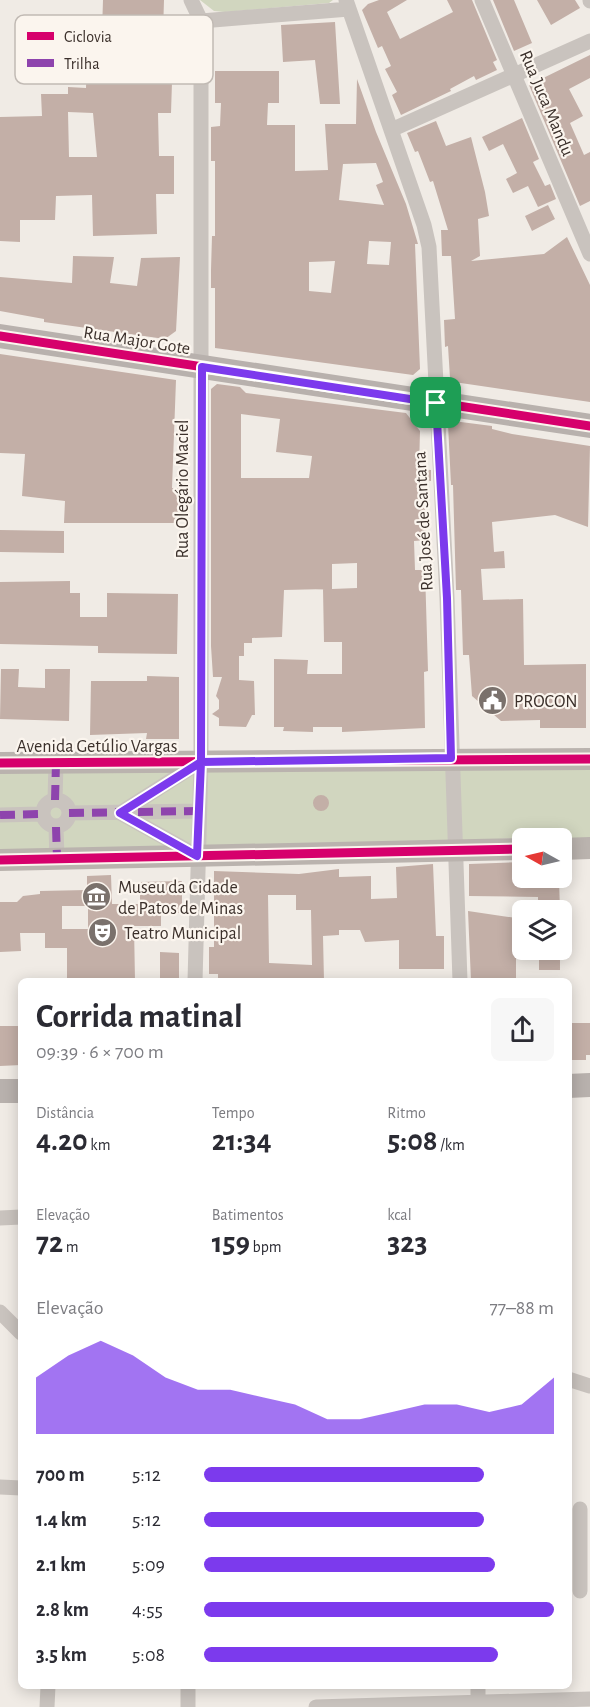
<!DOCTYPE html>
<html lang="pt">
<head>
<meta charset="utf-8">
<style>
	:root { --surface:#fff; --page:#f7f7f7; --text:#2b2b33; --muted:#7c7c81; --accent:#7c3aed }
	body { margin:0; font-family:"Alegreya Sans",sans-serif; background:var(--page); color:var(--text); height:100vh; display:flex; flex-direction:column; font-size:22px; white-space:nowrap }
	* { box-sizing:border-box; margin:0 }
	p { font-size:20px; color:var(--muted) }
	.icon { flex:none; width:33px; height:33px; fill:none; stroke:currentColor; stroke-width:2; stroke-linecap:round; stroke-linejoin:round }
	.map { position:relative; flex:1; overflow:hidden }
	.panel { position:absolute; left:18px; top:978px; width:554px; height:711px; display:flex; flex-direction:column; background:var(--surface); border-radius:9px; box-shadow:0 3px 15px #0003 }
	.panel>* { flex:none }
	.needle { width:39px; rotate:278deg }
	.fabs { position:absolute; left:512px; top:828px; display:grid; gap:12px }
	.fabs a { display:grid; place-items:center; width:60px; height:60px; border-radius:9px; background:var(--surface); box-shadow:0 3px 15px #0003; font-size:30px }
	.pin { position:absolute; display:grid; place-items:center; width:51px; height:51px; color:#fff; margin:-26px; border-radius:12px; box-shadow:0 3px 9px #0006 }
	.round { display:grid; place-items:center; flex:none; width:63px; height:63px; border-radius:9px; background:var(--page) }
	.overview { display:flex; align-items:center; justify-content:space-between; height:102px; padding:0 18px }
	h1 { font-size:33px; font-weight:700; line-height:45px }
	.figures { display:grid; grid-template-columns:repeat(3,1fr); gap:9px; height:102px; padding:6px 18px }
	.figures div { display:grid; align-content:center }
	.figures b { font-size:30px; font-weight:700 }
	.figures small { font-size:16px; font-weight:400 }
	.figures p { font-size:16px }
	.chart { height:168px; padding:12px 18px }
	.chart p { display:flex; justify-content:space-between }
	.chart svg { width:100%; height:108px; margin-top:6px; fill:var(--accent); opacity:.7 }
	ul { padding:0 18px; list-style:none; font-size:20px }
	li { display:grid; grid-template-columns:96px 72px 1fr; align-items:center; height:45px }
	li i { height:15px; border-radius:8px; background:var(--accent) }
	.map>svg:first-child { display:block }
	.green { fill:#d1d6bf }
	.building { fill:#c3afa7; fill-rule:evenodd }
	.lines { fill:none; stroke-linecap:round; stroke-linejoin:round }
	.street { stroke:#c9c3be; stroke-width:15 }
	.secondary { stroke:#bab3ae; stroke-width:22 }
	.primary { stroke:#b8b1ad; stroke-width:24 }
	.quiet { stroke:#8e44ad; stroke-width:8; stroke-dasharray:15 8; stroke-linecap:butt }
	.cycleway-casing { stroke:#fbf5ee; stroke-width:13 }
	.cycleway { stroke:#d6006c; stroke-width:9 }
	.route-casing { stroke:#fff; stroke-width:12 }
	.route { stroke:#7c3aed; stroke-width:8 }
	.labels { text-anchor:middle; stroke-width:4.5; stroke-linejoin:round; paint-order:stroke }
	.street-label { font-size:18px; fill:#3b302b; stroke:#fbf5ee }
	.poi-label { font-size:18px; fill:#3b302b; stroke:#fbf5ee; text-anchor:start }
	.key { fill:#fbf5ee; stroke:#c1bab4; stroke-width:1.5 }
	.key-label { font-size:16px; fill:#3b302b }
</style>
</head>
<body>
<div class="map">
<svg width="590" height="1707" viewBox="0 0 590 1707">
	<rect width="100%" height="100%" fill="#f0ebe5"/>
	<path class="green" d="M200,0H333L329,3L225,12L214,11Z
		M590,759V848L561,838H522L0,860V763Z"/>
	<path class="building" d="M103,0H164L163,33L102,31Z
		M379,0H407L387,12L400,39L453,12L447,0H472L497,60L493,62L497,70L476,80L474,76L450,89L451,91L401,115L392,95L397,92L385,69L391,66L382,46L378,48L362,10L368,4Z
		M493,0H514L532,43L514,51Z
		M537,0H575L580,8L551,25Z
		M335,22L340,104H320L315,60L283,62L281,25Z
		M87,53H176V82H172L171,113H158L159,156H174V194H156L157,234L93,236L92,195L56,196L55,220H20V242L0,241V117L42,116L41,94H68V87L86,88ZM68,112L93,113L97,157H69Z
		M590,55V78L569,89L583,116L570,123L584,155L590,152V201L580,206L529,85Z
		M215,71H279V103H268L267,125H295V171L328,170L325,124H356L357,79L376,132L406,204L418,244H415L420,369L413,375L215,348V288H211V270L212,236H215V161H211V127L220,126L221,103H215ZM376,163L383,182L376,185L384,205L339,200L343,164ZM369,241L391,242L389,265L367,264ZM335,261L331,293L309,291V262Z
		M522,118L539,159L533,162L545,186L550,184L556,199L538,207L528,186L513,193L506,179L517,173L503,144L489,151L482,137Z
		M436,121L446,146L471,137L485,192L489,216L478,219L480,256L471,261L544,254L567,237L590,285V402L454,382L450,378L448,346L445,347L444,320L455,319L451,256H442L441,230H448L433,181L430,182L418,151L415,152L407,133Z
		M548,205L555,219L532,231L525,216Z
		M73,256L114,257L110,283L137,286L141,258L180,257L176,331L165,339L44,322V319L0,311V277L72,283Z
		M0,354L176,380L172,488H179V523H64L65,501L22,496L25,454L0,453Z
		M217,384L240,387L246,393L406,413L420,431L419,469L431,470V481L424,480L426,540L414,541L415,570H425L428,671L424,672L425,728L342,732V727H313V732L283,731L284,727H274V659L308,660L307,674H342V642H324L323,589H326L284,590L282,637L252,638V643H244V656H239V680L254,681L255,715H252L246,727L219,726V718L212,714L219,709V700L216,696L222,677H213L211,646V389ZM241,414L280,419L276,452L312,456L309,478H241ZM357,563V588L332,589V564Z
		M453,421L492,426V429L512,434L590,446L588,527L555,515L492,522L494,552L504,551L505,568L481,569L483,600L523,599L524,665L586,664V728H540V720L501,721L472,696L469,655H463L461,590H456L453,485H451L448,424Z
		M0,530L64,531V553L0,552Z
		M70,581V593H80V617H107V593L178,594L177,654L98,653V646L0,644V582Z
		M1,669H19L18,687L45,688V669H70L69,721L0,719Z
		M147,676L179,677V739H146L147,733L90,735L91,681H147Z
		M313 803a8 8 0 1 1 16 0a8 8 0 1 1-16 0Z
		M522,862V878H526V880H559L560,910H538V897L469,896V864Z
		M433,864L436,936H444V969H399V940L365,942L360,930H339V935L323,936L324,981H218V974H209V947H214V871L299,874L339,869V877L371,876V899L397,898L396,867ZM268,895H296V910H311L312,965L269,963Z
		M111,875L112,904H140V882L182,881V913H161V926H134L135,981H67V948H45V933H20L21,951L0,952V902H17L23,896L40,894V891L87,890V876ZM62,906H88V929H62Z
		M468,911L516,918V981H471Z
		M539,950H560V970H539Z
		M160,952L179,953V981H160Z
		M568,1023H590V1055H586V1060H568Z
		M0,1026H21V1065L0,1066Z"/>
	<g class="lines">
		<path class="street" d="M191,0L201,21V762L195,981
			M346,0L424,225L429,247L447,598L460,981
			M482,0L590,254
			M590,0V1
			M201,21L349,9
			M391,130L590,41
			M43 813a13 13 0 1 1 26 0a13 13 0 1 1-26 0Z
			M55,800L56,763
			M69,813L199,811
			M0,815L42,814
			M56,827L57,859
			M194,854L120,813L200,762
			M0,1218L21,1217
			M0,1312L21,1333
			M568,1379L590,1386
			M0,1487L21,1488
			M580,1509V1591
			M478,1686V1707
			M47,1707L48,1686
			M188,1707V1686
			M316,1707L590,1699"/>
		<path class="secondary" d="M0,763L590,759
			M561,849L590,848
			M0,860L522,849"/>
		<path class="primary" d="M0,336L590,426
			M568,1086L590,1085
			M0,1091H21"/>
		<path class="quiet" d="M55,800L56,763
			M69,813L199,811
			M0,815L42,814
			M56,827L57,859
			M194,854L120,813L197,764"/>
		<defs>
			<path id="cycleway" d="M0,336L590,426
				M0,763L590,759
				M0,860L522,849"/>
		</defs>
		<use href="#cycleway" class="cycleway-casing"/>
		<use href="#cycleway" class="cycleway"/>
	</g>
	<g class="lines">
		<defs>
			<path id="route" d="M436,403L447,598L451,758L201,762L120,813L197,856L201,762L202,367L436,403"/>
		</defs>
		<use href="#route" class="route-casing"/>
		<use href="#route" class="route"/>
	</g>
	<defs>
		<symbol id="civic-disc" viewBox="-11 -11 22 22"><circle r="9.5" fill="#7a716c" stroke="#fbf5ee"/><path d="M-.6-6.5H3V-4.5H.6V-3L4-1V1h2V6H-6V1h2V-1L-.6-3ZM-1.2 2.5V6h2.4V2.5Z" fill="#fff"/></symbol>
		<symbol id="museum-disc" viewBox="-11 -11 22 22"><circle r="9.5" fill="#7a716c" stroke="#fbf5ee"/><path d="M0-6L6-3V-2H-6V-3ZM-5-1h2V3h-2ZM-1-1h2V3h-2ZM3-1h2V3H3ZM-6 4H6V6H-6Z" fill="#fff"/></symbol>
		<symbol id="theatre-disc" viewBox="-11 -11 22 22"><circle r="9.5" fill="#7a716c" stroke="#fbf5ee"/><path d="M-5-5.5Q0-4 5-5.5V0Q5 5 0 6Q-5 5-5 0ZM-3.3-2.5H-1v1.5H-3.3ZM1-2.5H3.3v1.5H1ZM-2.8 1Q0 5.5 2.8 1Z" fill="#fff"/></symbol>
	</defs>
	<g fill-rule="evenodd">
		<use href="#civic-disc" x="476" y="684" width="33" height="33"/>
		<use href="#museum-disc" x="80" y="880" width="33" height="33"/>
		<use href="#theatre-disc" x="86" y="916" width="33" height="33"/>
	</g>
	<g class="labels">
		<g class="street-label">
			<text transform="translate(547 103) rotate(67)" y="6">Rua Juca Mandu</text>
			<text transform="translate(137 340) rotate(9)" y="6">Rua Major Gote</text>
			<text transform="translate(182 489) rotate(-90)" y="6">Rua Olegário Maciel</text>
			<text transform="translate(423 521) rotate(-93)" y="6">Rua José de Santana</text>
			<text x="97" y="752">Avenida Getúlio Vargas</text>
		</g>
		<g class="poi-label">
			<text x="514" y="707">PROCON</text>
			<text x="118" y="893">Museu da Cidade<tspan x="118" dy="21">de Patos de Minas</tspan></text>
			<text x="124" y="939">Teatro Municipal</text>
		</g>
	</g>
	<rect x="15" y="15" width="198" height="69" rx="9" class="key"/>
	<rect x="27" y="32" width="27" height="8" fill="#d6006c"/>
	<rect x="27" y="59" width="27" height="8" fill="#8e44ad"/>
	<g class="key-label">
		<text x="64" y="42">Ciclovia</text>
		<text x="64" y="69">Trilha</text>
	</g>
</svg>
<div class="fabs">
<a><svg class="needle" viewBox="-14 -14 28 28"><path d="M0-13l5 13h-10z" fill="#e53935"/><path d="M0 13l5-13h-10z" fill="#7c7c81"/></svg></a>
<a><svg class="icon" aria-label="layers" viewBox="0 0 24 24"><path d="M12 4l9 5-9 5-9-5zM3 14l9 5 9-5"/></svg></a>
</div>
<div class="pin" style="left:436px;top:403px;background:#1e9e55"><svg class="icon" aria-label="arrive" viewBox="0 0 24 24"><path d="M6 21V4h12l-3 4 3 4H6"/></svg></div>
<section class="panel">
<div class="overview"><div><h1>Corrida matinal</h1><p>09:39 · 6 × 700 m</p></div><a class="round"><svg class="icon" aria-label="share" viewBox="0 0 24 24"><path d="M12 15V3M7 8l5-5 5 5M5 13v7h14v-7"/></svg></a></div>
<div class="figures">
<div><p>Distância</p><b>4.20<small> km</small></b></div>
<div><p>Tempo</p><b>21:34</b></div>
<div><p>Ritmo</p><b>5:08<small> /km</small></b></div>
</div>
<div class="figures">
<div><p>Elevação</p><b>72<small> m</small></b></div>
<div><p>Batimentos</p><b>159<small> bpm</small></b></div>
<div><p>kcal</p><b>323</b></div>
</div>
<div class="chart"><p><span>Elevação</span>77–88 m</p>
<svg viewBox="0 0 160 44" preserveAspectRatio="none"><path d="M0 44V21L10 12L20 6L30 12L40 21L50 26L60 26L70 29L80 32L90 38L100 38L110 35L120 32L130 32L140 35L150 32L160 21V44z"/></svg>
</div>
<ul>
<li><b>700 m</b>5:12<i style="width:80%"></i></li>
<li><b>1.4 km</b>5:12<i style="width:80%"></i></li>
<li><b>2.1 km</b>5:09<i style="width:83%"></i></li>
<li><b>2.8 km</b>4:55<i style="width:100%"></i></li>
<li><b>3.5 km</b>5:08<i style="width:84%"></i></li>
</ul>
</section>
</div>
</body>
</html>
